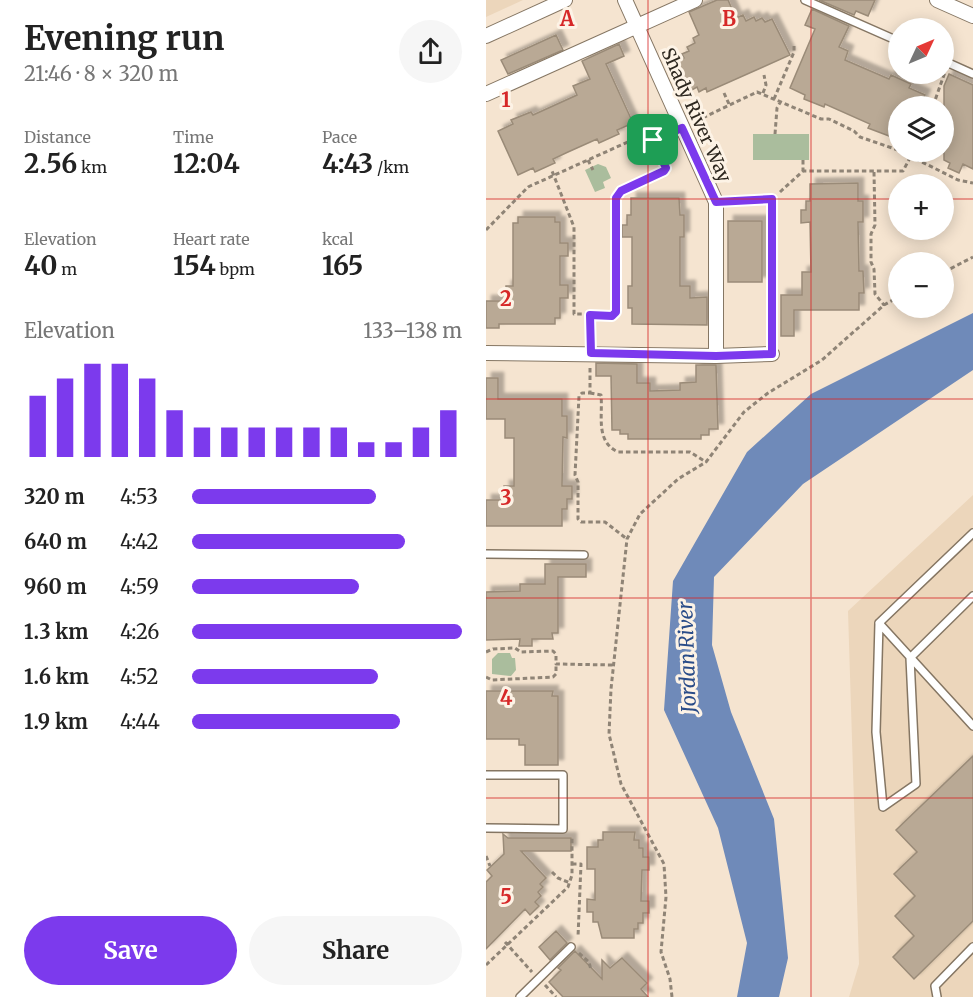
<!DOCTYPE html>
<html lang="en">
<head>
<meta charset="utf-8">
<style>
	:root { --surface:#fff; --page:#f6f6f6; --text:#222; --muted:#767676; --accent:#7c3aed }
	body { margin:0; font-family:Merriweather,serif; background:var(--page); color:var(--text); height:100vh; display:flex; flex-direction:column; font-size:22px; white-space:nowrap }
	* { box-sizing:border-box; margin:0 }
	p { font-size:20px; color:var(--muted) }
	.icon { flex:none; width:33px; height:33px; fill:none; stroke:currentColor; stroke-width:2; stroke-linecap:round; stroke-linejoin:round }
	.map { position:relative; flex:1; overflow:hidden }
	.drawer { display:flex; flex-direction:column; background:var(--surface); width:486px }
	.drawer>* { flex:none }
	.needle { width:39px; rotate:46deg }
	.tools { position:absolute; left:402px; top:18px; display:grid; gap:12px }
	.tools a { display:grid; place-items:center; width:66px; height:66px; border-radius:50%; background:var(--surface); box-shadow:0 3px 15px #0003; font-size:30px }
	.pin { position:absolute; display:grid; place-items:center; width:51px; height:51px; color:#fff; margin:-26px; border-radius:12px; box-shadow:0 3px 9px #0006 }
	.round { display:grid; place-items:center; flex:none; width:63px; height:63px; border-radius:32px; background:var(--page) }
	.headline { display:flex; align-items:center; justify-content:space-between; height:102px; padding:0 24px }
	h1 { font-size:33px; font-weight:700; line-height:45px }
	.figures { display:grid; grid-template-columns:repeat(3,1fr); gap:9px; height:102px; padding:6px 24px }
	.figures div { display:grid; align-content:center }
	.figures b { font-size:26px; font-weight:700 }
	.figures small { font-size:16px; font-weight:400 }
	.figures p { font-size:16px }
	.chart { height:168px; padding:12px 24px }
	.chart p { display:flex; justify-content:space-between }
	.chart svg { width:100%; height:108px; margin-top:6px; stroke:var(--accent); stroke-width:6 }
	.button { display:flex; gap:12px; margin-top:auto; padding:12px 24px }
	.button a { flex:1; height:69px; border-radius:36px; background:var(--accent); color:#fff; font-size:24px; font-weight:700; line-height:69px; text-align:center }
	.button a+a { background:var(--page); color:var(--text) }
	ul { padding:0 24px; list-style:none; font-size:20px }
	li { display:grid; grid-template-columns:96px 72px 1fr; align-items:center; height:45px }
	li i { height:15px; border-radius:8px; background:var(--accent) }
	main { display:flex; flex:1; min-height:0 }
	.map>svg:first-child { display:block }
	.built { fill:#ecd6bb }
	.green { fill:#aabd9d }
	.water { fill:#6f8ab9 }
	.building { fill:#b9a995; stroke:#9a8b78; stroke-width:1.5; filter:url(#shadow) }
	.lines { fill:none; stroke-linecap:round; stroke-linejoin:round }
	.lane-casing { stroke:#857663; stroke-width:10 }
	.street-casing { stroke:#857663; stroke-width:16 }
	.path { stroke:#8f8476; stroke-width:3; stroke-dasharray:4.5 3; stroke-linecap:butt }
	.lane { stroke:#fff; stroke-width:7 }
	.street { stroke:#fff; stroke-width:14 }
	.route-casing { stroke:#fff; stroke-width:12 }
	.route { stroke:#7c3aed; stroke-width:8 }
	.grid { fill:none; stroke:#d62828; stroke-width:1.5; stroke-opacity:0.55 }
	.labels { text-anchor:middle; stroke-width:6; stroke-linejoin:round; paint-order:stroke }
	.street-label { font-size:18px; fill:#2d271f; stroke:#fdf3e6 }
	.water-label { font-size:20px; font-style:italic; fill:#2a4c88; stroke:#fdf3e6 }
	.grid-label { font-size:20px; text-anchor:middle; font-weight:bold; fill:#d62828; stroke:#fdf3e6; stroke-width:6; stroke-linejoin:round; paint-order:stroke }
</style>
</head>
<body>
<main>
<section class="drawer">
<div class="headline"><div><h1>Evening run</h1><p>21:46 · 8 × 320 m</p></div><a class="round"><svg class="icon" aria-label="share" viewBox="0 0 24 24"><path d="M12 15V3M7 8l5-5 5 5M5 13v7h14v-7"/></svg></a></div>
<div class="figures">
<div><p>Distance</p><b>2.56<small> km</small></b></div>
<div><p>Time</p><b>12:04</b></div>
<div><p>Pace</p><b>4:43<small> /km</small></b></div>
</div>
<div class="figures">
<div><p>Elevation</p><b>40<small> m</small></b></div>
<div><p>Heart rate</p><b>154<small> bpm</small></b></div>
<div><p>kcal</p><b>165</b></div>
</div>
<div class="chart"><p><span>Elevation</span>133–138 m</p>
<svg viewBox="0 0 160 44" preserveAspectRatio="none"><path d="M5 44V19M15 44V12M25 44V6M35 44V6M45 44V12M55 44V25M65 44V32M75 44V32M85 44V32M95 44V32M105 44V32M115 44V32M125 44V38M135 44V38M145 44V32M155 44V25"/></svg>
</div>
<ul>
<li><b>320 m</b>4:53<i style="width:68%"></i></li>
<li><b>640 m</b>4:42<i style="width:79%"></i></li>
<li><b>960 m</b>4:59<i style="width:62%"></i></li>
<li><b>1.3 km</b>4:26<i style="width:100%"></i></li>
<li><b>1.6 km</b>4:52<i style="width:69%"></i></li>
<li><b>1.9 km</b>4:44<i style="width:77%"></i></li>
</ul>
<div class="button"><a>Save</a><a>Share</a></div>
</section>
<div class="map">
<svg width="487" height="997" viewBox="0 0 487 997">
	<defs>
		<filter id="shadow"><feDropShadow dx="5.5" dy="-5.5" stdDeviation="1.5" flood-color="#0004"/></filter>
	</defs>
	<rect width="100%" height="100%" fill="#f5e4d0"/>
	<path class="built" d="M0,0H37L0,17Z
		M487,495V997H363L373,964L362,611Z"/>
	<path class="green" d="M267,134H323V160H267Z
		M112,164L120,167L125,178L117,182L119,188L109,192L99,170Z
		M12,653H24L26,658H29L30,670L25,676L6,674V659Z"/>
	<path class="water" d="M487,313V370L317,484L228,577L226,645L245,712L288,819L302,958L293,997H251L261,943L232,828L178,710L187,581L261,452L325,394Z"/>
	<path class="building" d="M231,0H242L250,18L257,15L260,21L268,17L270,21L276,18L279,22L286,19L304,55L221,92L220,88L213,92L211,87L204,91L190,62L198,58L196,54L203,51L201,47L209,43L207,38L213,35L203,12Z
		M333,0H389L382,16L370,11L368,15Z
		M326,9L363,26L353,47L362,51L359,60L403,79L405,75L425,84L423,88L439,95L434,106H412V136L404,132L403,136L382,128L384,124L339,104L338,107L318,99L319,95L304,88L329,29L319,25Z
		M70,35L77,50L22,74L15,60Z
		M133,44L138,56L120,64L147,123L131,130L133,134L113,143L111,139L82,152L67,159L69,163L49,172L47,168L32,175L12,131L27,124L25,120L45,112L47,115L91,95L87,86L104,79L96,61Z
		M463,74L487,85V169L477,164L473,173L462,168L464,163L458,160V86Z
		M372,183V201H377V222H372L373,271H377L378,293H373V310H308V336H295V295H316V272H325L324,222L315,223V210H320V201H324V184Z
		M145,198H193L194,215H198V237H194V286H204V298L221,297V325L146,324V308H142V286H146V237H136V225H141V215H145Z
		M32,217H69V222H74V243H82V256H74V285H82V298H74V318H69V324H13V328H0V301H20V286H27V223H32Z
		M242,221H276V282H242Z
		M110,363L151,364V383H164V391L194,390V383L210,382V365H230L232,429H223V435H215V439H142V434H134V430H126L125,376H110Z
		M0,378H12V399H76V416H81V438L77,437L76,486H86V499H81V509H76V526H0V500H19L18,486H28V438H19V419H0Z
		M59,564H100V577H72V633H66L67,639H46V646H33L34,639L0,640V592L34,591V584H59Z
		M0,691H67L66,696H72V765H39V745H33V739H0Z
		M487,756V921L428,979L407,957L428,936L409,916L429,896L408,874L431,852L410,830Z
		M117,832H149L148,840H153V848H157V857H163V870H156L155,901H163V913H157V923H152V929H148V938H116L112,922H107V912H101V899L109,900V869H101V847H112V840H117Z
		M17,834L22,838H85V851H35L60,878L54,884L57,887L52,892L55,896L49,902L53,906L44,915L39,909L0,949V882L6,876L1,870L18,854Z
		M70,931L81,943L64,960L53,947Z
		M89,951L116,979V960L124,968L136,958L161,983L155,989L162,997H77L63,982L75,970L72,968Z"/>
	<g class="lines">
		<defs>
			<path id="lane" d="M319,0L412,41
				M458,61L487,74
				M230,202L286,199V354
				M487,533L393,623L390,732L397,807L430,784L424,658L487,596
				M0,554L98,555
				M393,623L487,726
				M0,775H77V829L0,828
				M34,997L85,947
				M451,997L449,986L487,947"/>
			<path id="street" d="M139,0L230,202V356
				M451,0L487,16
				M0,36L79,0
				M0,94L209,0
				M0,353L230,356L286,354"/>
		</defs>
		<use href="#lane" class="lane-casing"/>
		<use href="#street" class="street-casing"/>
		<path class="path" d="M238,93L243,104
			M277,93L280,85L278,75
			M288,99L308,52V43
			M447,106L459,72
			M210,121L271,92L335,119H343L368,131L374,137L412,150
			M289,134L291,108L295,101
			M167,140L185,132
			M416,152L472,180L487,183
			M102,160L107,170
			M317,160V171
			M388,172L389,225L385,234V262L388,269L389,294L398,305
			M294,192L317,171H417L427,152
			M0,230L42,187L144,141L152,134L162,130L179,170L135,191L130,198L128,314H88V227L68,176L66,171
			M458,272L487,257
			M104,315V341
			M104,368V393H96L93,396L89,475L92,482V519L95,522H119L141,539
			M104,393L115,395C117,416 109,441 132,452H204L220,462
			M0,652L7,649L29,648L35,652L67,651L70,654V664L127,665
			M0,677L6,680L67,677L70,674V664
			M0,856L4,866
			M86,864H95L92,937
			M66,872L72,878L84,883
			M19,942L46,972
			M93,953L103,962L105,970
			M0,965L82,887L86,875V836
			M59,985L70,997
			M186,997L184,979L175,952L180,897L178,864L135,784L123,734L125,689L141,539L154,514L192,479L220,462L258,412L282,393L336,360L398,305L412,297"/>
		<use href="#lane" class="lane"/>
		<use href="#street" class="street"/>
	</g>
	<g class="lines">
		<defs>
			<path id="route" d="M196,128L230,202L286,199V354L230,356L105,353L104,315L126,316L130,312V198L135,191L178,171L180,168L167,140Z"/>
		</defs>
		<use href="#route" class="route-casing"/>
		<use href="#route" class="route"/>
	</g>
	<path class="grid" d="M162,0V997M325,0V997M0,199H412M458,199H487M0,399H487M0,598H487M0,798H487"/>
	<g class="labels">
		<g class="street-label">
			<text transform="translate(210 115) rotate(66)" y="6">Shady River Way</text>
		</g>
		<g class="water-label">
			<text transform="translate(201 657) rotate(-92)" y="7">Jordan River</text>
		</g>
	</g>
	<g class="grid-label">
		<text x="81" y="26">A</text>
		<text x="243" y="26">B</text>
		<text x="20" y="107">1</text>
		<text x="20" y="306">2</text>
		<text x="20" y="505">3</text>
		<text x="20" y="705">4</text>
		<text x="20" y="904">5</text>
	</g>
</svg>
<div class="tools">
<a><svg class="needle" viewBox="-14 -14 28 28"><path d="M0-13l5 13h-10z" fill="#e53935"/><path d="M0 13l5-13h-10z" fill="#767676"/></svg></a>
<a><svg class="icon" aria-label="layers" viewBox="0 0 24 24"><path d="M12 4l9 5-9 5-9-5zM3 14l9 5 9-5"/></svg></a>
<a>+</a>
<a>−</a>
</div>
<div class="pin" style="left:167px;top:140px;background:#1e9e55"><svg class="icon" aria-label="arrive" viewBox="0 0 24 24"><path d="M6 21V4h12l-3 4 3 4H6"/></svg></div>
</div>
</main>
</body>
</html>
